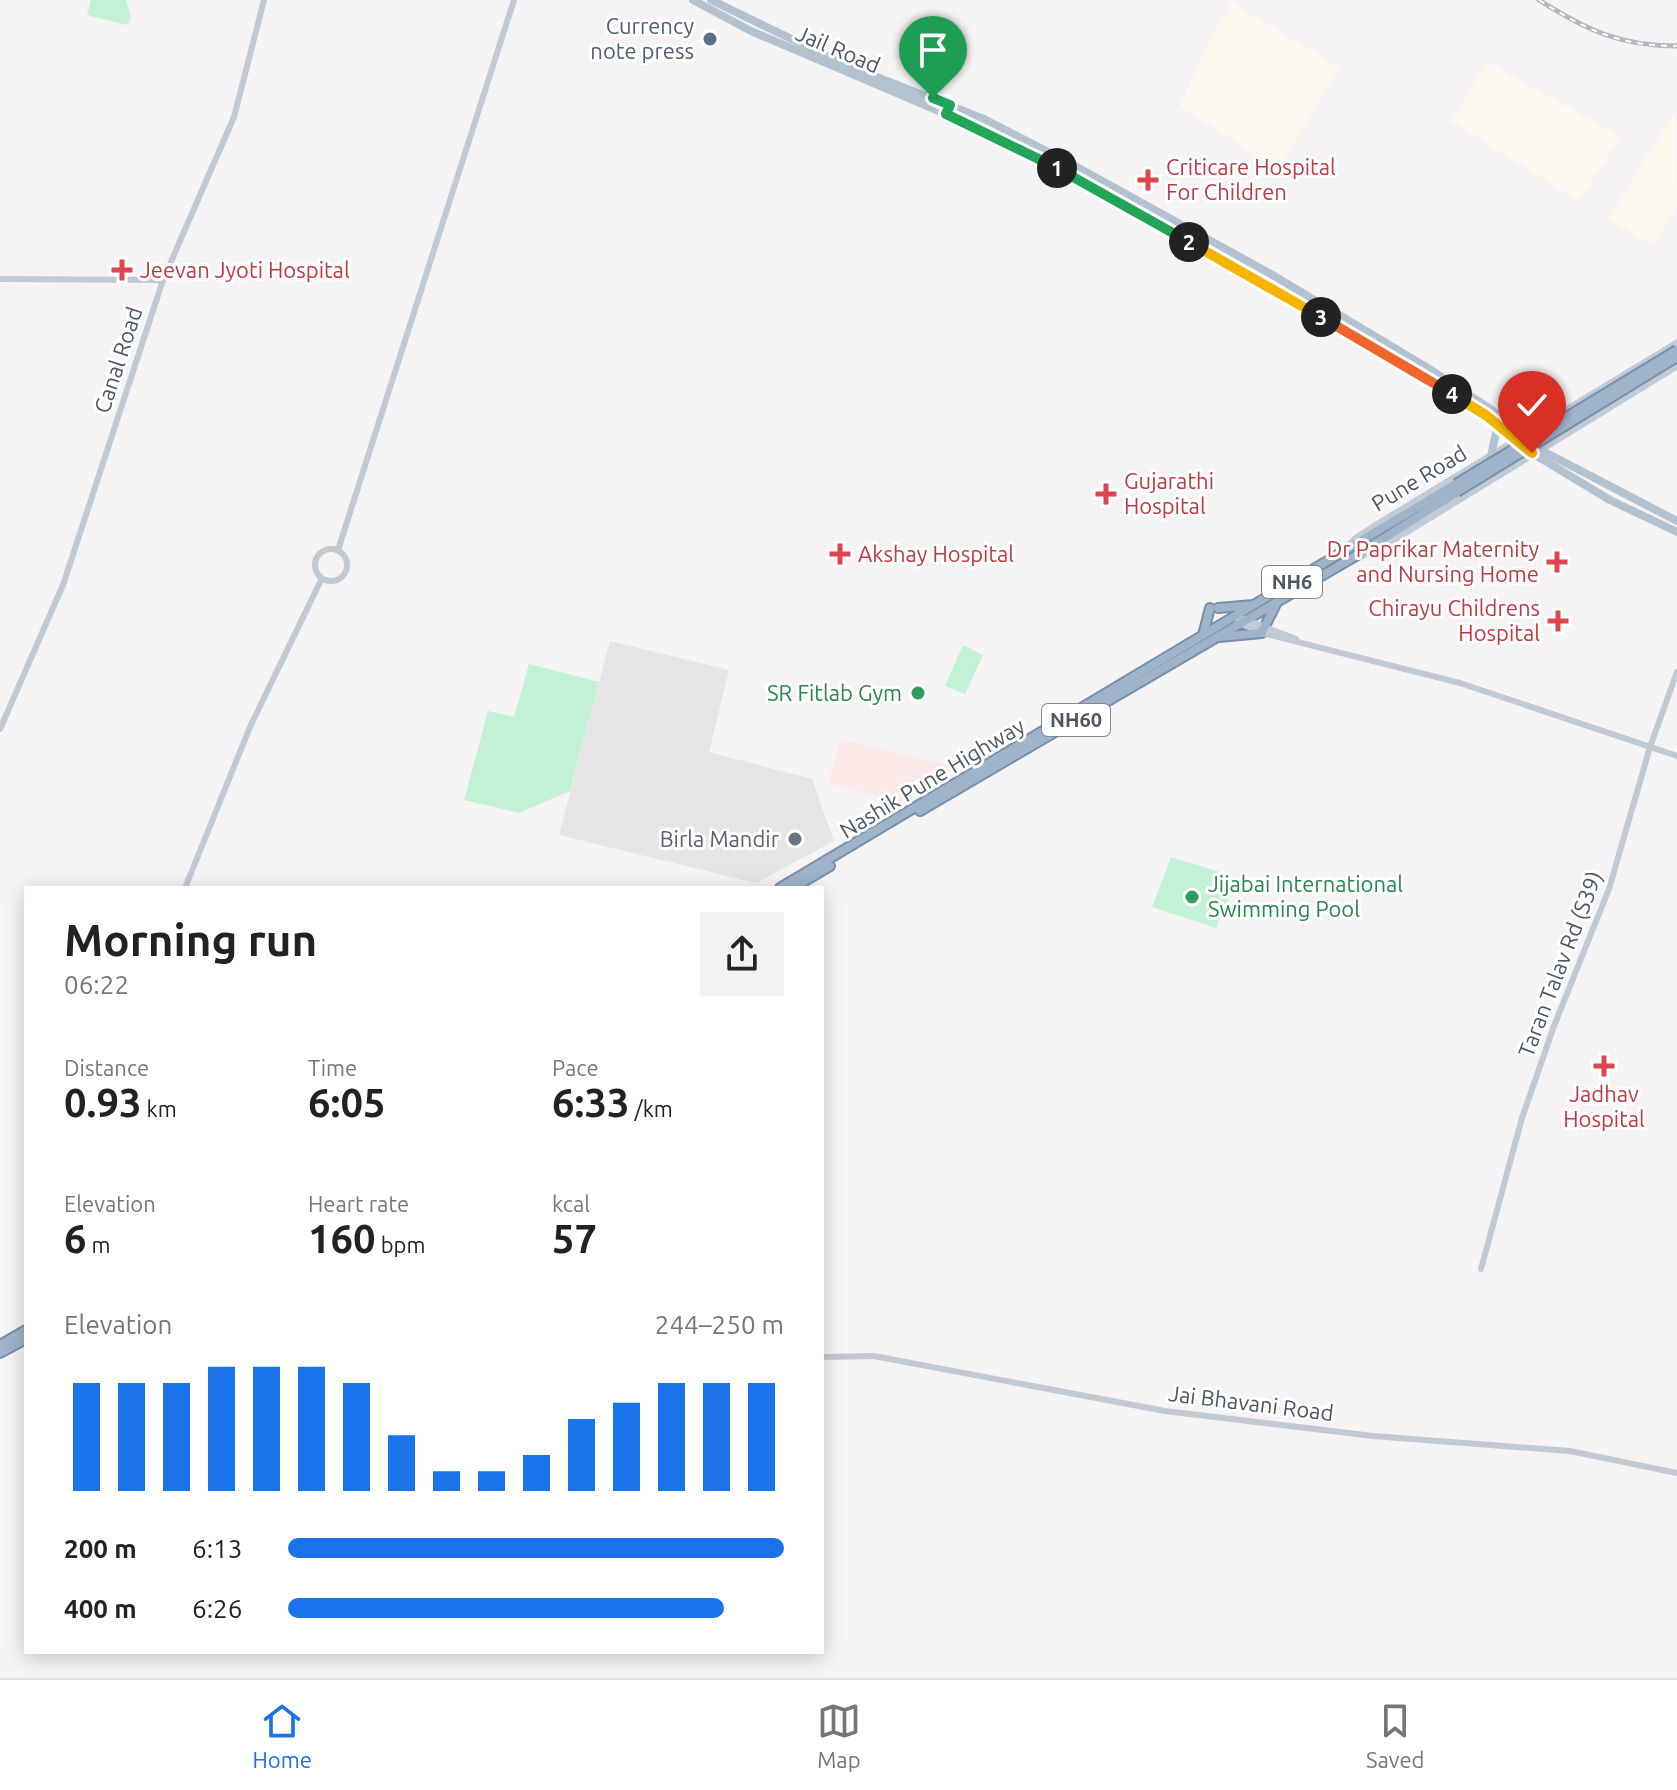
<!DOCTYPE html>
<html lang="en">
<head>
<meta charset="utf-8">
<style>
	:root { --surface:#fff; --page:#f2f2f2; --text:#222; --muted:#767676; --line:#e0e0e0; --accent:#1a73e8 }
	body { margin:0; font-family:Ubuntu,sans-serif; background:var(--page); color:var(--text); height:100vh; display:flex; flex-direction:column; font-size:30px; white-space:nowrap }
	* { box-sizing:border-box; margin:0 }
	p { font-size:26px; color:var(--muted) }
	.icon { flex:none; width:44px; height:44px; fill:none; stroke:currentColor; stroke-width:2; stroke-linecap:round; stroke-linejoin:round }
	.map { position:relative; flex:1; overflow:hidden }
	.side { position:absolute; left:24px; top:886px; width:800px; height:768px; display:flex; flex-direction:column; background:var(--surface); border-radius:0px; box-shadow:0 4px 20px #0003 }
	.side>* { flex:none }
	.pin { position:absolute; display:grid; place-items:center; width:68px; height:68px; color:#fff; margin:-82px -34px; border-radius:50% 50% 50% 0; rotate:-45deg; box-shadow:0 0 8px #0007 }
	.pin .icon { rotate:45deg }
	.km { position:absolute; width:40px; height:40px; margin:-20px; border-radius:50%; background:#222; color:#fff; font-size:22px; line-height:40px; text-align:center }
	.round { display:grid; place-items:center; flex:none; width:84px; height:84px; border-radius:0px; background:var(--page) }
	.head { display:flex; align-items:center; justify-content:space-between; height:136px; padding:0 40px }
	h1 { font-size:44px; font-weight:700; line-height:60px }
	.stats { display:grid; grid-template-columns:repeat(3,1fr); gap:12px; height:136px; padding:8px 40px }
	.stats div { display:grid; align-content:center }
	.stats b { font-size:40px; font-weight:700 }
	.stats small { font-size:22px; font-weight:400 }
	.stats p { font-size:22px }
	.chart { height:224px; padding:16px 40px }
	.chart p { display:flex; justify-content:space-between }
	.chart svg { width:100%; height:144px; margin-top:8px; stroke:var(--accent); stroke-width:6 }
	ul { padding:0 40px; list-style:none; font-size:26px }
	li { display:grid; grid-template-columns:128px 96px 1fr; align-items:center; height:60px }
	li i { height:20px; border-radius:10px; background:var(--accent) }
	.dock { display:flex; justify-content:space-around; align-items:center; height:112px; border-top:2px solid var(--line); background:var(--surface); font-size:22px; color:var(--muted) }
	.dock a { display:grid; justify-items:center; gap:4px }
	.dock .active { color:var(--accent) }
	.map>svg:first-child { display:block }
	.commercial { fill:#fdf9ef }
	.education { fill:#e6e4e5 }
	.medical { fill:#fce8e6 }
	.green { fill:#c3f1d5 }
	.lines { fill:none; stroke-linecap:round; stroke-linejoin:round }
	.trunk-casing { stroke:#7690ad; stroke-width:12 }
	.tertiary { stroke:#c1cad2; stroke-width:6 }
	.secondary { stroke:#c1cbd6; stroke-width:7 }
	.primary { stroke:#b3c2d1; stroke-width:8 }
	.trunk { stroke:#9fb4c9; stroke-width:8 }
	.rail-casing { stroke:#b5b8bd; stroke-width:5 }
	.rail { stroke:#fff; stroke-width:2; stroke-dasharray:6; stroke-linecap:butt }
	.trunk-bridge-casing { stroke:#7690ad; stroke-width:12; stroke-linecap:butt }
	.trunk-bridge { stroke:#9fb4c9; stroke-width:8 }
	.split-1-casing { stroke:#fff; stroke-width:16 }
	.split-2-casing { stroke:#fff; stroke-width:16 }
	.split-3-casing { stroke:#fff; stroke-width:16 }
	.split-4-casing { stroke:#fff; stroke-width:16 }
	.split-5-casing { stroke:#fff; stroke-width:16 }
	.split-1 { stroke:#22a559; stroke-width:10 }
	.split-2 { stroke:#22a559; stroke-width:10 }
	.split-3 { stroke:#f5b400; stroke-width:10 }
	.split-4 { stroke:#f0652b; stroke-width:10 }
	.split-5 { stroke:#f5b400; stroke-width:10 }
	.service-dot { fill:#5c6f8a; stroke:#fff; stroke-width:3 }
	.health-dot { fill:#e0444e; stroke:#fff; stroke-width:3 }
	.leisure-dot { fill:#2e9e5b; stroke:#fff; stroke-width:3 }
	.worship-dot { fill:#6b7280; stroke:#fff; stroke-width:3 }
	.labels { text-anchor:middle; stroke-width:6; stroke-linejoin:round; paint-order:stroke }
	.shield { fill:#fff; stroke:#808990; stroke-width:2 }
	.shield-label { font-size:20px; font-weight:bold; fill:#4a5661 }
	.service-label { font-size:22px; fill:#4e5e75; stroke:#fff; text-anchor:end }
	.street-label { font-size:22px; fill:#4a5661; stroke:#fff }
	.health-label { font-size:22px; fill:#be3a42; stroke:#fff; text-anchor:start }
	.leisure-label { font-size:22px; fill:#27864d; stroke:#fff; text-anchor:end }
	.worship-label { font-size:22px; fill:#5b616d; stroke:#fff; text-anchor:end }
</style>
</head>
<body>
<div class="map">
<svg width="1677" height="1678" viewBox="0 0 1677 1678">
	<rect width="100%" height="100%" fill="#f5f3f3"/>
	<path class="commercial" d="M1232,3L1340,68L1278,169L1180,106L1211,36Z
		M1487,62L1621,137L1578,200L1451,121Z
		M1675,111L1677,207L1653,246L1608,218Z"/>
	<path class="education" d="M610,641L729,670L709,752L812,779L834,841L756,883L559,835Z"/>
	<path class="medical" d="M841,739L956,767L901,802L828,783Z"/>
	<path class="green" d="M91,0H126L131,18L127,25L87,15Z
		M963,645L983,655L965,694L945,686Z
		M529,664L599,682L570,791L519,813L464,800L488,711L514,717Z
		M1171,857L1220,872L1215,884L1233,888L1216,928L1152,907Z"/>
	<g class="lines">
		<defs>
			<path id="trunk" d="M1218,608L1253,605
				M1264,628L1276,604
				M1203,635L1210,608
				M1219,637L1262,633
				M920,811L1359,554L1457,492
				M780,888L1456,484
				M793,888L830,866
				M0,1345L26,1330
				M0,1353L26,1339"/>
		</defs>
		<use href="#trunk" class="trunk-casing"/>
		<path class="tertiary" d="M0,279L163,280
			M315 565a16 16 0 1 1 32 0a16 16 0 1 1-32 0Z
			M338,550L514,0
			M1237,616L1296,639
			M1238,622L1262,633L1460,683L1677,756
			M0,729L63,585L163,280L234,117L264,0
			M185,888L250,727L322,578
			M1481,1269L1522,1118L1554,1026L1609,889L1650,747L1677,672
			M822,1357L874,1356L1165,1411L1373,1436L1570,1451L1677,1473"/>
		<path class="secondary" d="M1350,546L1355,539L1378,524L1677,343
			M1360,554L1372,553L1677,366"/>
		<path class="primary" d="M693,0L751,31L946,114L1091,185L1482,412L1532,453L1610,500L1677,532
			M711,0L841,63L984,119L1064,160L1269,273L1431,370L1492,410L1539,449L1677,521
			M1491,456L1498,424"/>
		<use href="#trunk" class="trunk"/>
		<defs>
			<path id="rail" d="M1539,0C1586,30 1620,46 1677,46"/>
		</defs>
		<use href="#rail" class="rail-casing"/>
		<use href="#rail" class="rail"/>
		<defs>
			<path id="trunk-bridge" d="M1456,484L1677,350
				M1457,492L1677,357"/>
		</defs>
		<use href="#trunk-bridge" class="trunk-bridge-casing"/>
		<use href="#trunk-bridge" class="trunk-bridge"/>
	</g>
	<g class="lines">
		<defs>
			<path id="split-1" d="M933,98L950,105L946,114L1057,168"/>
			<path id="split-2" d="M1057,168L1189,242"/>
			<path id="split-3" d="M1189,242L1321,317"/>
			<path id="split-4" d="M1321,317L1452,394"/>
			<path id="split-5" d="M1452,394L1487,416L1532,453"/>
		</defs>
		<use href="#split-1" class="split-1-casing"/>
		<use href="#split-2" class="split-2-casing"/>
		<use href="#split-3" class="split-3-casing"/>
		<use href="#split-4" class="split-4-casing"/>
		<use href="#split-5" class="split-5-casing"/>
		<use href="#split-1" class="split-1"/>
		<use href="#split-2" class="split-2"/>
		<use href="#split-3" class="split-3"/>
		<use href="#split-4" class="split-4"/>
		<use href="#split-5" class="split-5"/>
	</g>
	<circle class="service-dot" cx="710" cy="39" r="8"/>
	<g class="health-dot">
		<path d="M1144 168h8v8h8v8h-8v8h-8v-8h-8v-8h8z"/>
		<path d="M118 258h8v8h8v8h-8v8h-8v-8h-8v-8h8z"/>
		<path d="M1102 482h8v8h8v8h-8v8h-8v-8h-8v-8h8z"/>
		<path d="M836 542h8v8h8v8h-8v8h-8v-8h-8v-8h8z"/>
		<path d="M1553 550h8v8h8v8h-8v8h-8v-8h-8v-8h8z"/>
		<path d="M1554 609h8v8h8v8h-8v8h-8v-8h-8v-8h8z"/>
		<path d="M1600 1054h8v8h8v8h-8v8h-8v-8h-8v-8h8z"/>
	</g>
	<g class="leisure-dot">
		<circle cx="918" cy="693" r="8"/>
		<circle cx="1192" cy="897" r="8"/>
	</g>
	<circle class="worship-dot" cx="795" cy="839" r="8"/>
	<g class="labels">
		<g class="shield">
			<rect x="1262" y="566" width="60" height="32" rx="6"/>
			<rect x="1042" y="704" width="68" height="32" rx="6"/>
		</g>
		<g class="shield-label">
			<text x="1292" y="589">NH6</text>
			<text x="1076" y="727">NH60</text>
		</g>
		<g class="service-label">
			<text x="694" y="34">Currency<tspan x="694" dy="25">note press</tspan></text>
		</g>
		<g class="street-label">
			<text transform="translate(838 49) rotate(23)" y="8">Jail Road</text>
			<text transform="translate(118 360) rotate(-72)" y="8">Canal Road</text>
			<text transform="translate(1419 478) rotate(-31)" y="8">Pune Road</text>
			<text transform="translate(932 778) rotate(-31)" y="8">Nashik Pune Highway</text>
			<text transform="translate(1560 964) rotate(-69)" y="8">Taran Talav Rd (S39)</text>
			<text transform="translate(1251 1403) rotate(7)" y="8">Jai Bhavani Road</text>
		</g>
		<g class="health-label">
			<text x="1166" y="175">Criticare Hospital<tspan x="1166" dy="25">For Children</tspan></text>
			<text x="140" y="278">Jeevan Jyoti Hospital</text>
			<text x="1124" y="489">Gujarathi<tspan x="1124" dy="25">Hospital</tspan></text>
			<text x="1539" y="557" text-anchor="end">Dr Paprikar Maternity<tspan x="1539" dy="25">and Nursing Home</tspan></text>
			<text x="858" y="562">Akshay Hospital</text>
			<text x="1540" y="616" text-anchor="end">Chirayu Childrens<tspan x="1540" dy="25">Hospital</tspan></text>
			<text x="1604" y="1102" text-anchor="middle">Jadhav<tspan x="1604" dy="25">Hospital</tspan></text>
		</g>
		<g class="leisure-label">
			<text x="902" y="701">SR Fitlab Gym</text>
			<text x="1208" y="892" text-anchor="start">Jijabai International<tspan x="1208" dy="25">Swimming Pool</tspan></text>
		</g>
		<g class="worship-label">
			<text x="779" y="847">Birla Mandir</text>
		</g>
	</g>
</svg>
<div class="pin" style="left:933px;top:98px;background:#1e9e55"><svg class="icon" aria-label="arrive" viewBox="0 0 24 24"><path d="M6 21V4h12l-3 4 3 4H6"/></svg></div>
<div class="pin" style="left:1532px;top:453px;background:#d93025"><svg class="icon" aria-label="check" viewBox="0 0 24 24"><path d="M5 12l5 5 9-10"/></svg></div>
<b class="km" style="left:1057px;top:168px">1</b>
<b class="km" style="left:1189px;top:242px">2</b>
<b class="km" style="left:1321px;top:317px">3</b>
<b class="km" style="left:1452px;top:394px">4</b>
<section class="side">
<div class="head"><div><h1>Morning run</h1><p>06:22</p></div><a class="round"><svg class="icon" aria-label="share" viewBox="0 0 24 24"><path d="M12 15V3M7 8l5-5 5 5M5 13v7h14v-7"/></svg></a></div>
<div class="stats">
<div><p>Distance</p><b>0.93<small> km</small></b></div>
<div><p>Time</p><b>6:05</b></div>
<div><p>Pace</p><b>6:33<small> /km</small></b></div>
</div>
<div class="stats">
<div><p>Elevation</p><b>6<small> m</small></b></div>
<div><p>Heart rate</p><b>160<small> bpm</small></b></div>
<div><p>kcal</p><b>57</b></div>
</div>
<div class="chart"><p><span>Elevation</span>244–250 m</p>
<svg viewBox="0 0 160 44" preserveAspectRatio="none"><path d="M5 44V11M15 44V11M25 44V11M35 44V6M45 44V6M55 44V6M65 44V11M75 44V27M85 44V38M95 44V38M105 44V33M115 44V22M125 44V17M135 44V11M145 44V11M155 44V11"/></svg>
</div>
<ul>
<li><b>200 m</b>6:13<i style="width:100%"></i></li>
<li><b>400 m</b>6:26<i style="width:88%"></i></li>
</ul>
</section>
</div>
<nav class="dock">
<a class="active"><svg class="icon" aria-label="home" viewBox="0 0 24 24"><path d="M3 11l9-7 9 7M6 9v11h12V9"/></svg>Home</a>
<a><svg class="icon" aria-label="map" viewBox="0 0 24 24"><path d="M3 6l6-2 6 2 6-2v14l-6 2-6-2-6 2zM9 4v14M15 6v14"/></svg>Map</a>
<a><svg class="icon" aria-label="saved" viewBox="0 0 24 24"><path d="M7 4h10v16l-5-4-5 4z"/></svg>Saved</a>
</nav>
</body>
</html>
